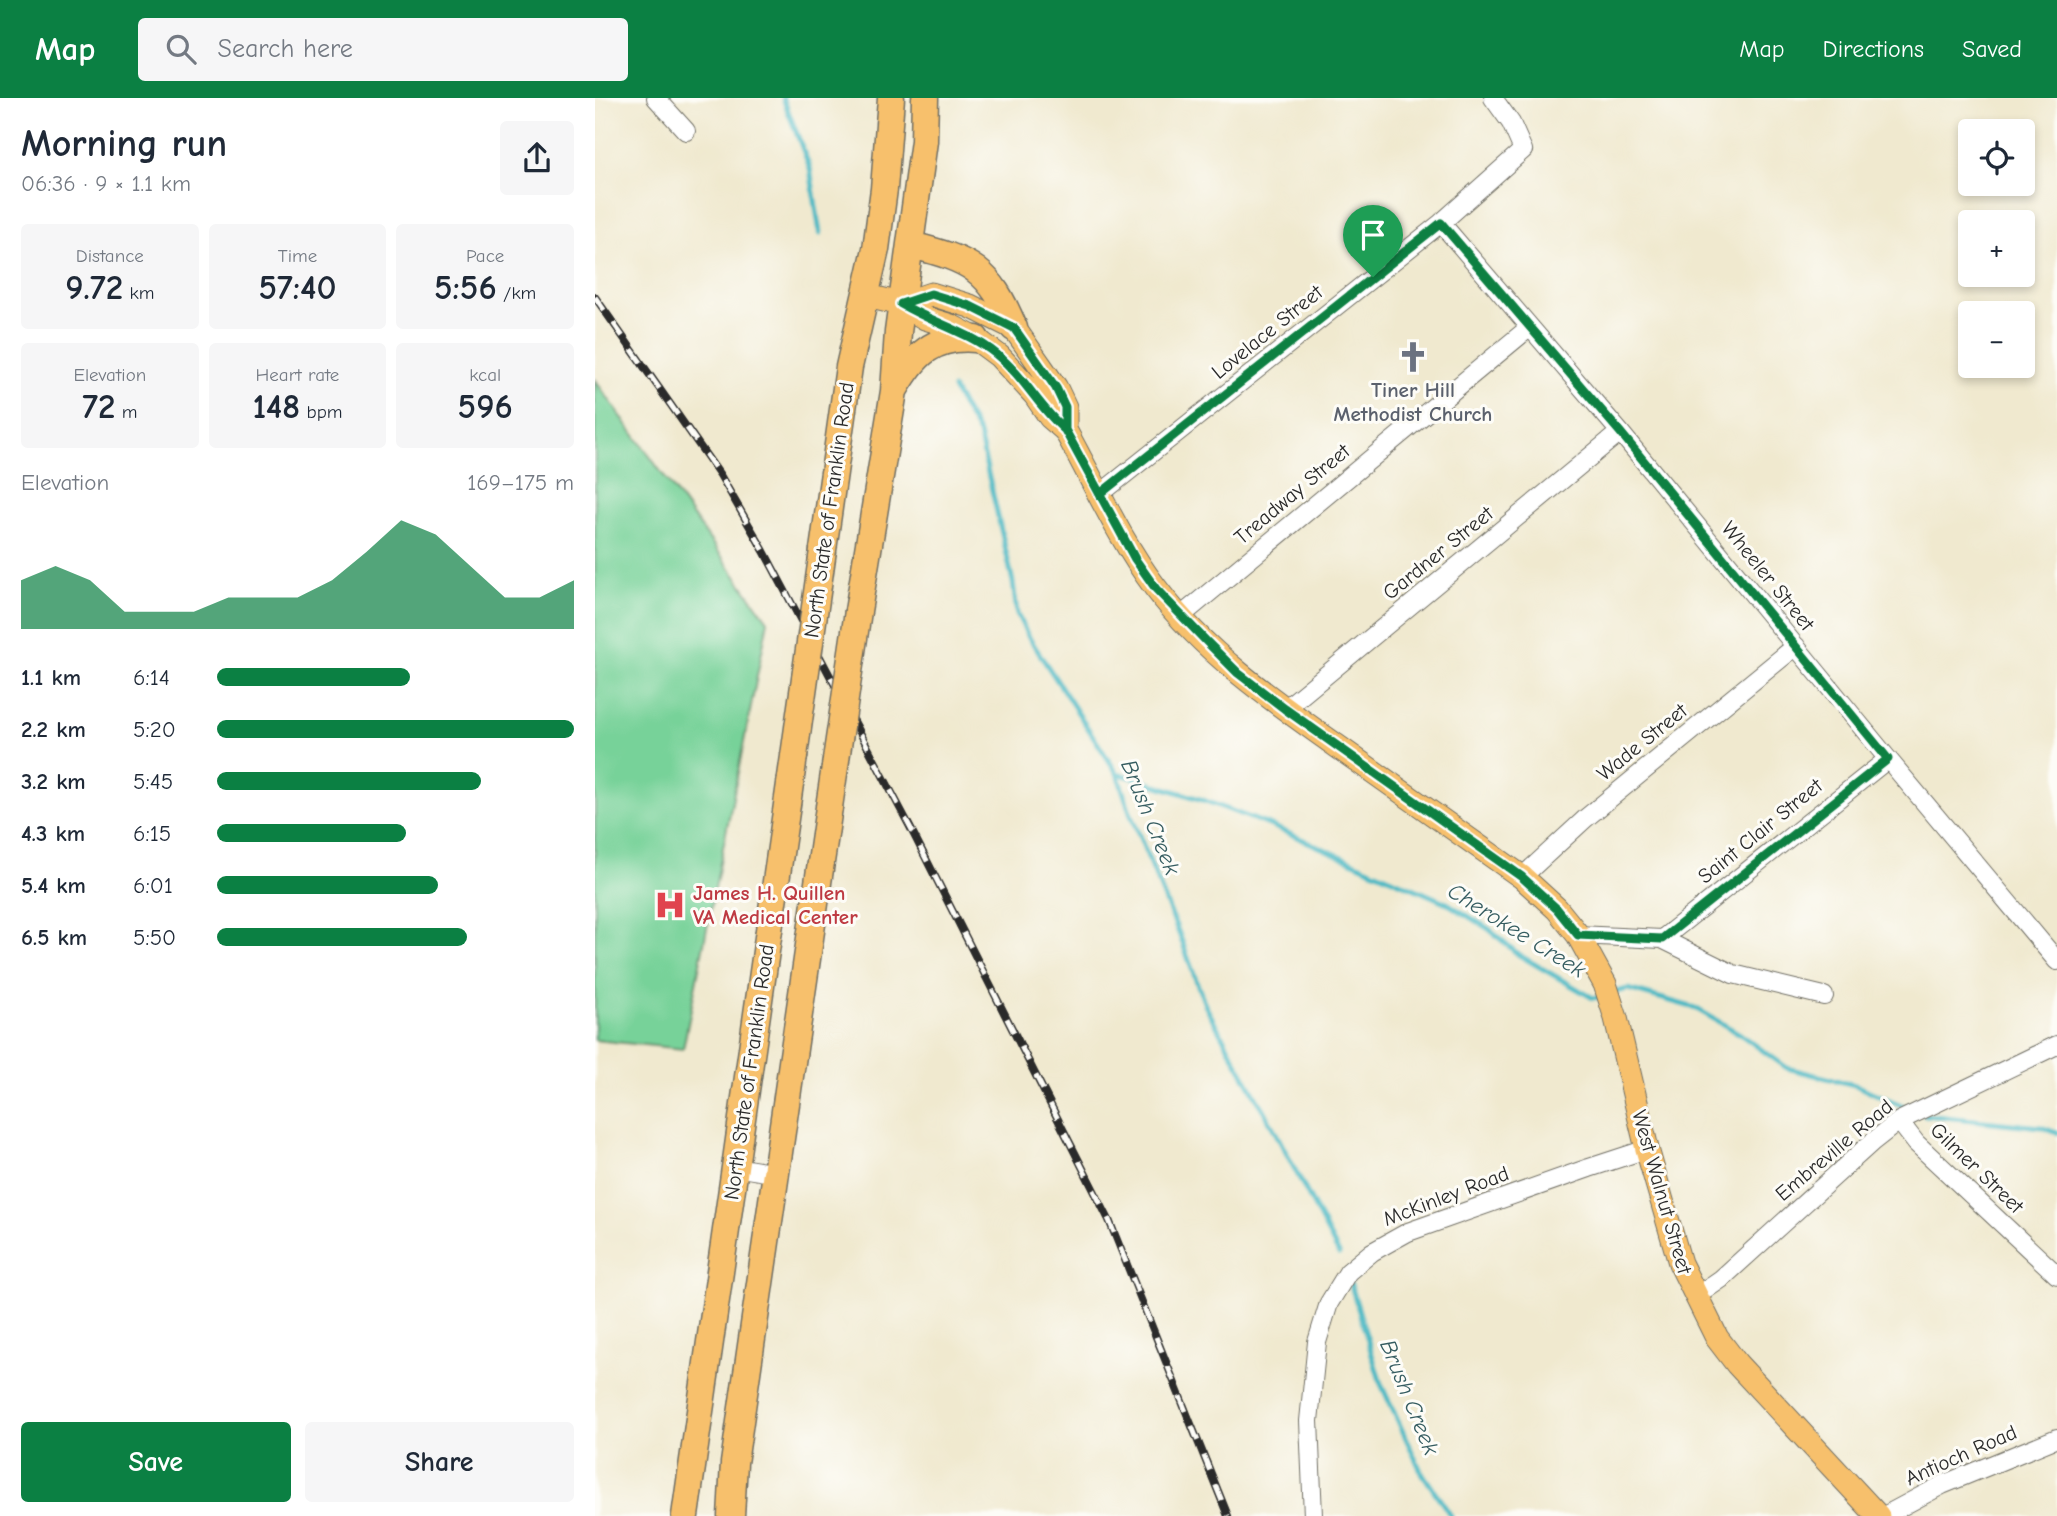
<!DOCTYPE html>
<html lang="en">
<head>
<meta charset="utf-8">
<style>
	:root { --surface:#fff; --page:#f6f6f7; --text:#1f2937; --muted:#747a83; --accent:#0b8043 }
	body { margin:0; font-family:"Comic Neue",sans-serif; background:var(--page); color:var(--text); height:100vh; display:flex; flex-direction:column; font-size:26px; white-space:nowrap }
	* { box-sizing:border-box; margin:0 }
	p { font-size:23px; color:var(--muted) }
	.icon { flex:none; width:38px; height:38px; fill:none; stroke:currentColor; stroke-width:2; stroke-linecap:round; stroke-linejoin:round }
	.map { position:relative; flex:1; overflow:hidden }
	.details { display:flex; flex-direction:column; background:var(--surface); width:595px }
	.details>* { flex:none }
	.controls { position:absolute; left:1363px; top:21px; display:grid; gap:14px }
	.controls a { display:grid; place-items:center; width:77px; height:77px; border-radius:7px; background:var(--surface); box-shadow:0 4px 10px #0003; font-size:35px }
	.pin { position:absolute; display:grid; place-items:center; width:60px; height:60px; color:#fff; margin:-72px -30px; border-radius:50% 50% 50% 0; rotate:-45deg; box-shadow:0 0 7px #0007 }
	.pin .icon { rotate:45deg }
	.round { display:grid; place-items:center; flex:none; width:74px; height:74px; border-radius:7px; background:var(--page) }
	.overview { display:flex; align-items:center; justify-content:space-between; height:119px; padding:0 21px }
	h1 { font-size:38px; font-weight:800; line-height:52px }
	.stats { display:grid; grid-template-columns:repeat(3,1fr); gap:10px; height:119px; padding:7px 21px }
	.stats div { display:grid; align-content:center; border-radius:7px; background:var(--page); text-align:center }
	.stats b { font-size:35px; font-weight:800 }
	.stats small { font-size:19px; font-weight:400 }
	.stats p { font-size:19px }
	.chart { height:196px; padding:14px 21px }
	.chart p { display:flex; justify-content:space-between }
	.chart svg { width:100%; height:126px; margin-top:7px; fill:var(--accent); opacity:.7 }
	.action { display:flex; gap:14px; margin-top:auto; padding:14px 21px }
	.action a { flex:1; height:80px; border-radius:7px; background:var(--accent); color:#fff; font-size:28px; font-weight:800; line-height:80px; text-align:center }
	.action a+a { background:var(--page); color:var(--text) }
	ul { padding:0 21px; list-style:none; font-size:23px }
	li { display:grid; grid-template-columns:112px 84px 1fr; align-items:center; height:52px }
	li i { height:18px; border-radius:9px; background:var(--accent) }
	header { display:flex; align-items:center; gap:42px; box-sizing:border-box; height:98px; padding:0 35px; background:var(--accent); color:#fff }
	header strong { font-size:33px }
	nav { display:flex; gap:38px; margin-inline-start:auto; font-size:24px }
	.search { width:490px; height:63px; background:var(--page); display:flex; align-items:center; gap:18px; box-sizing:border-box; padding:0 24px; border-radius:7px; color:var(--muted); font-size:26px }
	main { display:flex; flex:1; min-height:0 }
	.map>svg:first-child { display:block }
	.green { fill:#77d299; stroke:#517e62; stroke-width:2 }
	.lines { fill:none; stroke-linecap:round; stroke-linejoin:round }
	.stream { stroke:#4bb9c4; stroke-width:5 }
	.minor-casing { stroke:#706e64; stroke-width:20 }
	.major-casing { stroke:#706e64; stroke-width:25 }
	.highway-casing { stroke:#706e64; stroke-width:29 }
	.minor { stroke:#fff; stroke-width:18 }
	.major { stroke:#f7c06c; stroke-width:23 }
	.highway { stroke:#f7c06c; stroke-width:26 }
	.rail-casing { stroke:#2b2b2b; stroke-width:8 }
	.rail { stroke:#fdfcf7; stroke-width:5; stroke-dasharray:16; stroke-linecap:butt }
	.highway-bridge-casing { stroke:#706e64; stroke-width:29; stroke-linecap:butt }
	.highway-bridge { stroke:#f7c06c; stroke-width:26 }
	.route-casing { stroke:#fff; stroke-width:14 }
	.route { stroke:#0b8043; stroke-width:9 }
	.labels { text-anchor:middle; stroke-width:6; stroke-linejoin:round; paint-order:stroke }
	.street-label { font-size:21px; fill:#2b2b2b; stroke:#fdfcf7 }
	.worship-label { font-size:21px; font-weight:bold; fill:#5b616d; stroke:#fdfcf7 }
	.health-label { font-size:21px; font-weight:bold; fill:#be3a42; stroke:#fdfcf7; text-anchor:start }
	.water-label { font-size:23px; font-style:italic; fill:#365d61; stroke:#fdfcf7 }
</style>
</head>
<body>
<header>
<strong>Map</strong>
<div class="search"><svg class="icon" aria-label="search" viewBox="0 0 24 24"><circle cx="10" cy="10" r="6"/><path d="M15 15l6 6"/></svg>Search here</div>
<nav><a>Map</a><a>Directions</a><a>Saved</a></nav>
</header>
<main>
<section class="details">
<div class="overview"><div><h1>Morning run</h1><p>06:36 · 9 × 1.1 km</p></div><a class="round"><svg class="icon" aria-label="share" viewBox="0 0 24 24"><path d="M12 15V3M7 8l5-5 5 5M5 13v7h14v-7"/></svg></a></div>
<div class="stats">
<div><p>Distance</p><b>9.72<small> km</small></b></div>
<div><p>Time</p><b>57:40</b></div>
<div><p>Pace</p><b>5:56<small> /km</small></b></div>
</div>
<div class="stats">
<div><p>Elevation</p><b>72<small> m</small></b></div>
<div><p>Heart rate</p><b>148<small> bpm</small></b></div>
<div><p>kcal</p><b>596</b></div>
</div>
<div class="chart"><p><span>Elevation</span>169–175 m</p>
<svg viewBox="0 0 160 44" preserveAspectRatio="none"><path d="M0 44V27L10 22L20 27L30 38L40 38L50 38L60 33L70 33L80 33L90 27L100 17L110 6L120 11L130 22L140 33L150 33L160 27V44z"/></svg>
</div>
<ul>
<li><b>1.1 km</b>6:14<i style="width:54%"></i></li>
<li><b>2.2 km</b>5:20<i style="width:100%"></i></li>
<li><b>3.2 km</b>5:45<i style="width:74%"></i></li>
<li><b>4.3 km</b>6:15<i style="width:53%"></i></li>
<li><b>5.4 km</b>6:01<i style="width:62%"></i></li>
<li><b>6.5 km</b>5:50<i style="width:70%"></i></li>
</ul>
<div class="action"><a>Save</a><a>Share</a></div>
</section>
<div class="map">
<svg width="1462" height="1418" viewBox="0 0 1462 1418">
	<rect width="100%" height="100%" fill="#fdfcf7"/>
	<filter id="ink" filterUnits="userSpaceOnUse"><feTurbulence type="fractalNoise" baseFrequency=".0143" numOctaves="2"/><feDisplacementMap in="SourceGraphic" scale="14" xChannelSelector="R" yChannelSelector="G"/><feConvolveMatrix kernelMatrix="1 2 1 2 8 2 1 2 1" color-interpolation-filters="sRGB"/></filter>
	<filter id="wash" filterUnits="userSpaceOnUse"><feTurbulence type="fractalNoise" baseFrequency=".00686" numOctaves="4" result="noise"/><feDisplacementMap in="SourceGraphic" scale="28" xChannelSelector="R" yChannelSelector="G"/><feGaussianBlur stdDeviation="1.57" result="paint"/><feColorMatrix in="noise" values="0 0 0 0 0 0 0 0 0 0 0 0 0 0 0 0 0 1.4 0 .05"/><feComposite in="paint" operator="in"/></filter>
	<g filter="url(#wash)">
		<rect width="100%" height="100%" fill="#f0e9cf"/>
		<path class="green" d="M0,282L173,523L88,951L0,942Z"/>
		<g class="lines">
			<path class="stream" d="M188,0L215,70L225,135
				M358,291L384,336L418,484L422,516L433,538L522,675L537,720L585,838L610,907L674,1022L744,1156
				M522,675L608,702L679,729L852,805L894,831L924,857L998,900L1008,898
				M1020,894L1033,891L1100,910L1145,936L1192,970L1260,987L1318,1012
				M1330,1017L1446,1029L1462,1035
				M756,1187L786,1286L826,1373L856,1418"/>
		</g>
	</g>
	<g filter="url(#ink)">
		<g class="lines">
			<defs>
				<path id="minor" d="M61,0L91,33
					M846,125L1025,334L1293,661L1462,863
					M505,396L846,125L928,52L916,25L898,0
					M586,518L935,229
					M690,611L1025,334
					M927,779L991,720L1201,548
					M983,837L1067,841L1138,876L1229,898
					M1067,841L1293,661
					M1304,1023L1321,1045L1462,1177
					M140,1069L182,1076
					M1100,1199L1126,1181L1276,1045L1304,1023L1462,947
					M718,1418L714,1323L722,1244L734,1205L753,1174L777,1154L813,1134L994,1070L1052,1051
					M1289,1418L1347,1387L1462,1340"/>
				<path id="major" d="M272,198L306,206L330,220L356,228L381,241L404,258L440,297L455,319L470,332C499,384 524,441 560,489C610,556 681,605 749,653C808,695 867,737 927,779L962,811L983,837L1010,886L1021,920L1052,1051L1085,1165L1122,1240L1142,1266L1283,1418
					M306,206L336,196L375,208L419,230L461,290L470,309V332"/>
				<path id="highway" d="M316,147C376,162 395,171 419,230
					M300,291C320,257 338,237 381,241
					M228,452L254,269L281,151L289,91L296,0
					M263,513L299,293L303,234L329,43L330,0
					M90,1418L199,658
					M136,1418L139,1365L234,709"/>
			</defs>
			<use href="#minor" class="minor-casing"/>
			<use href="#major" class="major-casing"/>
			<use href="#highway" class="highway-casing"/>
			<use href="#minor" class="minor"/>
			<use href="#major" class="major"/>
			<use href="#highway" class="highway"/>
			<defs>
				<path id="rail" d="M0,199L125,377L169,453L315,729L514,1122L633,1418"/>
			</defs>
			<use href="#rail" class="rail-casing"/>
			<use href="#rail" class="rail"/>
			<defs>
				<path id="highway-bridge" d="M199,658L228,452
					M234,709L263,513"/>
			</defs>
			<use href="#highway-bridge" class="highway-bridge-casing"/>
			<use href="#highway-bridge" class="highway-bridge"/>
		</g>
	</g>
	<g class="lines" filter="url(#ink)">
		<defs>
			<path id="route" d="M778,179L505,396L470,332V309L461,290L419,230L375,208L336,196L306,206C338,225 372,233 401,256C429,278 444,310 470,332L540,461L561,491L611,543L643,575L690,611L927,779L962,811L983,837L1067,841L1293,661L1025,334L846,125L778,179"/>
		</defs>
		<use href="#route" class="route-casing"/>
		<use href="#route" class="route"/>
	</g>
	<defs>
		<symbol id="church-bare" viewBox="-9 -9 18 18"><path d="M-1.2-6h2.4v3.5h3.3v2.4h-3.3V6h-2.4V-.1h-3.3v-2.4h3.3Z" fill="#6b7280" stroke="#fdfcf7" stroke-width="2.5" paint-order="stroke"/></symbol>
		<symbol id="hospital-bare" viewBox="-9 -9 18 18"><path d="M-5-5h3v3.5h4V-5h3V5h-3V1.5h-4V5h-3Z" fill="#e0444e" stroke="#fdfcf7" stroke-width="2.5" paint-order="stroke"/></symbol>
	</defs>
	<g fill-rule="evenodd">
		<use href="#church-bare" x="796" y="237" width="44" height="44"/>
		<use href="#hospital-bare" x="53" y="785" width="44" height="44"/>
	</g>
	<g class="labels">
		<g class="street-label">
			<text transform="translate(672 234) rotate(-39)" y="7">Lovelace Street</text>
			<text transform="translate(697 396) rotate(-40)" y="7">Treadway Street</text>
			<text transform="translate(234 412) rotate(-82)" y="7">North State of Franklin Road</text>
			<text transform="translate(843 455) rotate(-39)" y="7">Gardner Street</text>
			<text transform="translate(1173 478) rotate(51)" y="7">Wheeler Street</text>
			<text transform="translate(1047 644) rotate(-39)" y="7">Wade Street</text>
			<text transform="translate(1165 733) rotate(-39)" y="7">Saint Clair Street</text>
			<text transform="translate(154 974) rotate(-82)" y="7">North State of Franklin Road</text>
			<text transform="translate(1239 1052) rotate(-40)" y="7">Embreville Road</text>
			<text transform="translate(1382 1070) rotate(44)" y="7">Gilmer Street</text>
			<text transform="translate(1067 1094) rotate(74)" y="7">West Walnut Street</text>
			<text transform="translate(851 1098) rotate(-21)" y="7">McKinley Road</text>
			<text transform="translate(1366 1357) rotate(-24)" y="7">Antioch Road</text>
		</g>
		<g class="worship-label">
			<text x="818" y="299">Tiner Hill<tspan x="818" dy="24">Methodist Church</tspan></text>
		</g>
		<g class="health-label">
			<text x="98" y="802">James H. Quillen<tspan x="98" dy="24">VA Medical Center</tspan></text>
		</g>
		<g class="water-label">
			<text transform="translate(556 719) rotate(68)" y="8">Brush Creek</text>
			<text transform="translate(922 832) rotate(32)" y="8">Cherokee Creek</text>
			<text transform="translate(815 1299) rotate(68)" y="8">Brush Creek</text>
		</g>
	</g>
</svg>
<div class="controls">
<a><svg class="icon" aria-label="locate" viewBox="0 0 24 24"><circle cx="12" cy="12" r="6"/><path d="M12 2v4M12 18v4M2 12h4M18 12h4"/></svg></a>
<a>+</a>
<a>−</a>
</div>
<div class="pin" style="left:778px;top:179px;background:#1e9e55"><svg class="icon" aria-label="arrive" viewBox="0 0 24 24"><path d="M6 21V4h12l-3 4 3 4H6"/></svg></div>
</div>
</main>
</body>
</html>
